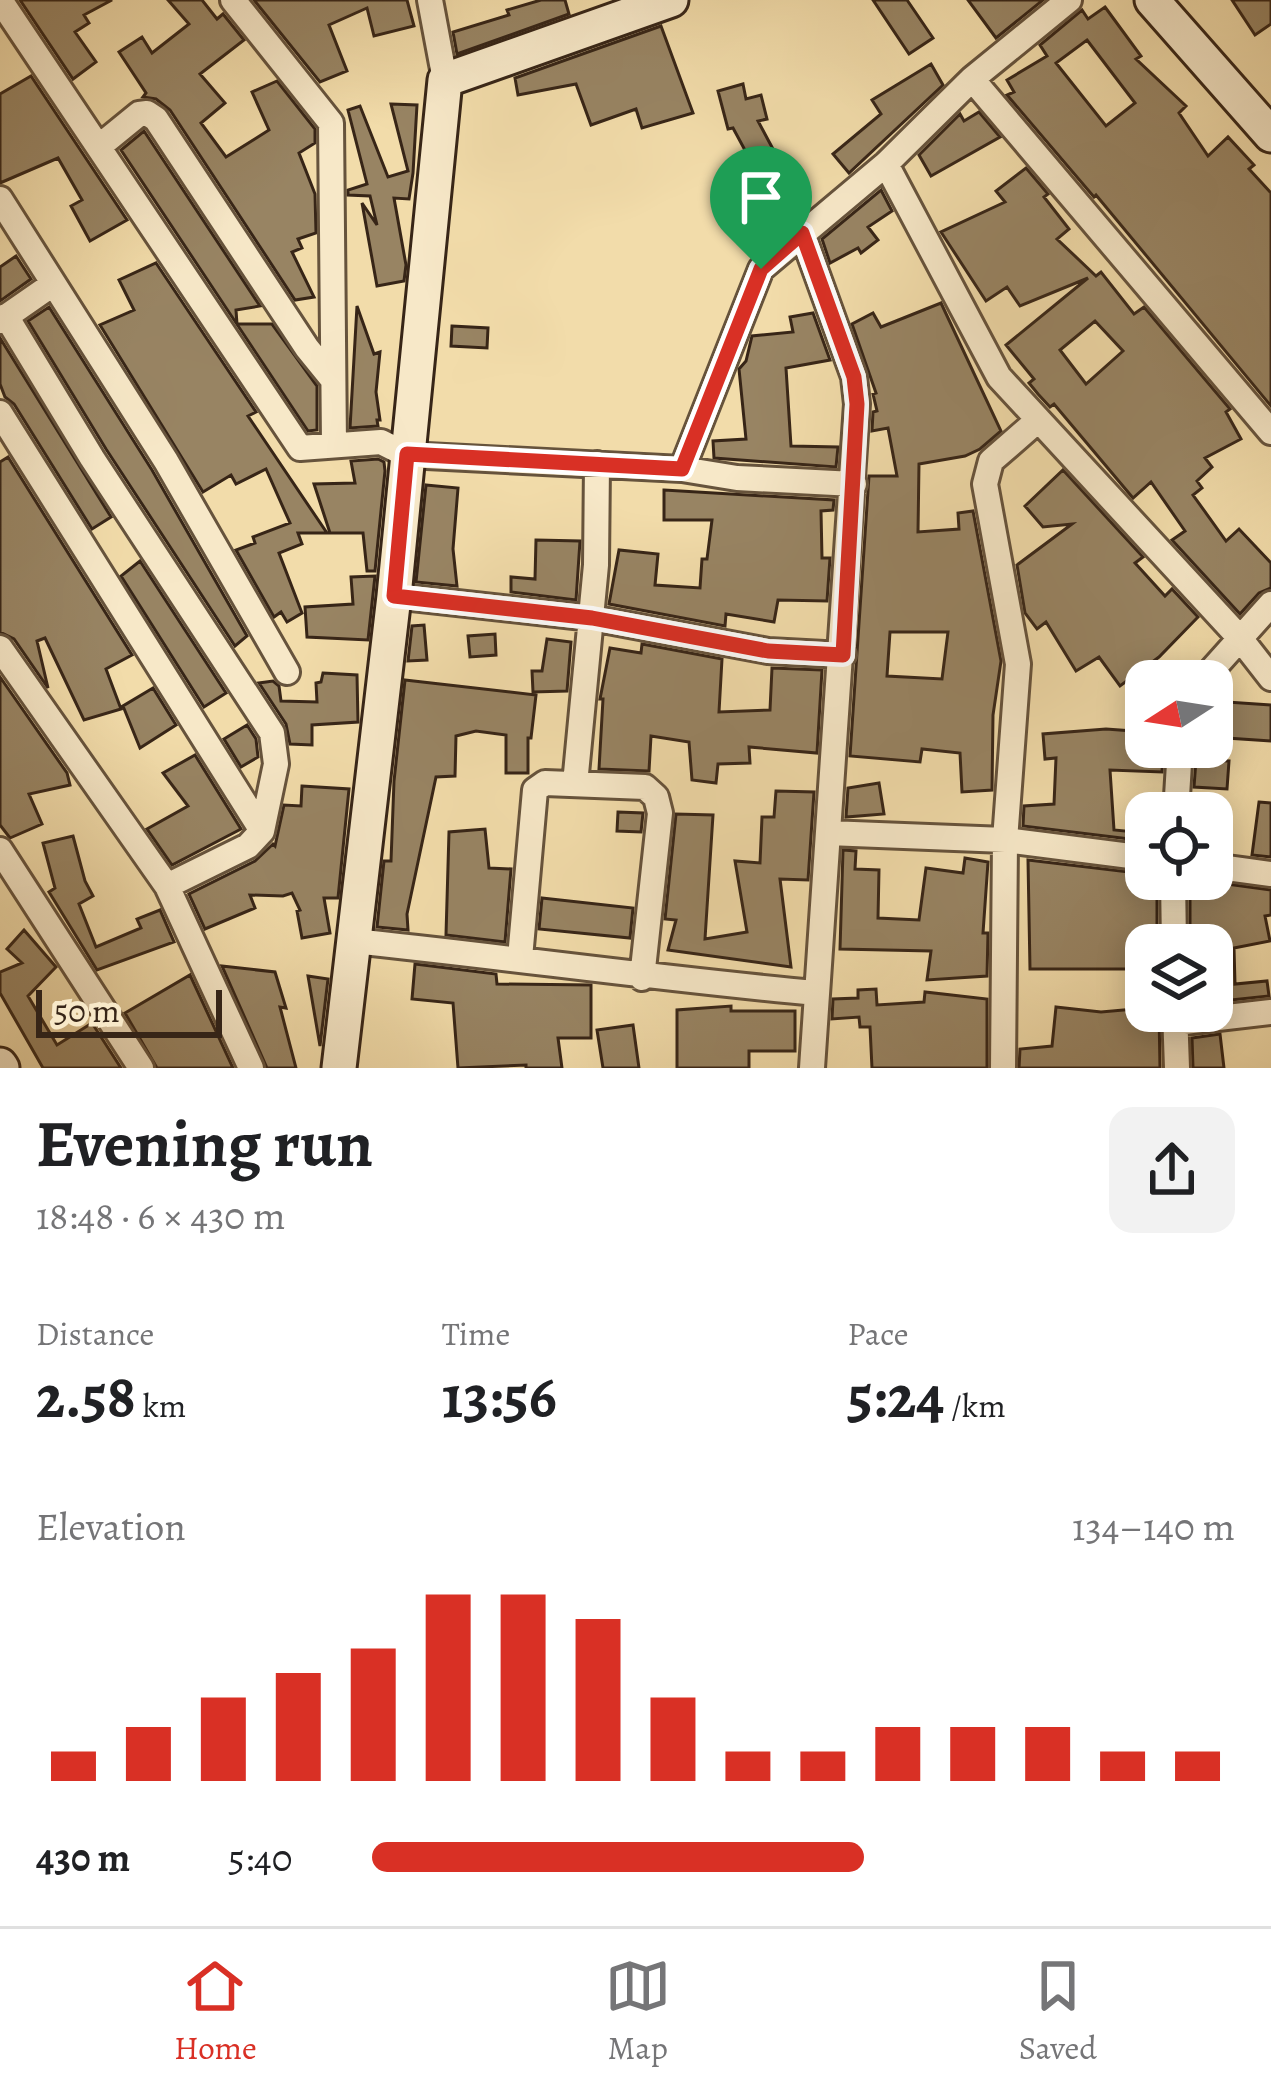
<!DOCTYPE html>
<html lang="en">
<head>
<meta charset="utf-8">
<style>
	:root { --surface:#fff; --page:#f2f2f2; --text:#202124; --muted:#757577; --line:#e0e0e0; --accent:#d93025 }
	body { margin:0; font-family:Alegreya,serif; background:var(--page); color:var(--text); height:100vh; display:flex; flex-direction:column; font-size:45px; white-space:nowrap }
	* { box-sizing:border-box; margin:0 }
	p { font-size:39px; color:var(--muted) }
	.icon { flex:none; width:66px; height:66px; fill:none; stroke:currentColor; stroke-width:2; stroke-linecap:round; stroke-linejoin:round }
	.map { position:relative; height:1068px; overflow:hidden }
	.panel { display:flex; flex-direction:column; background:var(--surface); flex:1 }
	.panel>* { flex:none }
	.needle { width:78px; rotate:258deg }
	.fabs { position:absolute; left:1125px; top:660px; display:grid; gap:24px }
	.fabs a { display:grid; place-items:center; width:108px; height:108px; border-radius:24px; background:var(--surface); box-shadow:0 6px 30px #0003; font-size:60px }
	.scale { position:absolute; left:36px; bottom:30px; width:186px; box-sizing:border-box; padding-left:12px; border:6px solid #372517; border-top:0; font-size:33px; line-height:42px; white-space:nowrap; color:#372517; -webkit-text-stroke:9px #f7e8c8; paint-order:stroke }
	.pin { position:absolute; display:grid; place-items:center; width:102px; height:102px; color:#fff; margin:-123px -51px; border-radius:50% 50% 50% 0; rotate:-45deg; box-shadow:0 0 12px #0007 }
	.pin .icon { rotate:45deg }
	.round { display:grid; place-items:center; flex:none; width:126px; height:126px; border-radius:24px; background:var(--page) }
	.headline { display:flex; align-items:center; justify-content:space-between; height:204px; padding:0 36px }
	h1 { font-size:66px; font-weight:600; line-height:90px }
	.stats { display:grid; grid-template-columns:repeat(3,1fr); gap:18px; height:204px; padding:12px 36px }
	.stats div { display:grid; align-content:center }
	.stats b { font-size:60px; font-weight:600 }
	.stats small { font-size:33px; font-weight:400 }
	.stats p { font-size:33px }
	.chart { height:336px; padding:24px 36px }
	.chart p { display:flex; justify-content:space-between }
	.chart svg { width:100%; height:216px; margin-top:12px; stroke:var(--accent); stroke-width:6 }
	ul { padding:0 36px; list-style:none; font-size:39px }
	li { display:grid; grid-template-columns:192px 144px 1fr; align-items:center; height:90px }
	li i { height:30px; border-radius:15px; background:var(--accent) }
	.dock { display:flex; justify-content:space-around; align-items:center; height:168px; border-top:3px solid var(--line); background:var(--surface); font-size:33px; color:var(--muted) }
	.dock a { display:grid; justify-items:center; gap:6px }
	.dock .on { color:var(--accent) }
	.map>svg:first-child { display:block }
	.building { fill:#988463; stroke:#372517; stroke-width:3; fill-rule:evenodd }
	.lines { fill:none; stroke-linecap:round; stroke-linejoin:round }
	.street-casing { stroke:#66533c; stroke-width:30 }
	.secondary-casing { stroke:#372517; stroke-width:39 }
	.street { stroke:#f7e8c8; stroke-width:24 }
	.secondary { stroke:#f7e8c8; stroke-width:33 }
	.route-casing { stroke:#fff; stroke-width:24 }
	.route { stroke:#d93025; stroke-width:15 }
</style>
</head>
<body>
<div class="map">
<svg width="1271" height="1068" viewBox="0 0 1271 1068">
	<rect width="100%" height="100%" fill="#f2dcaa"/>
	<filter id="stains"><feTurbulence type="fractalNoise" baseFrequency=".00167" numOctaves="4"/><feColorMatrix values="0 0 0 0 .2 0 0 0 0 .09 0 0 0 0 .02 0 0 0 .5 -.17"/></filter>
	<radialGradient id="worn" r=".72"><stop offset=".6" stop-color="#630" stop-opacity="0"/><stop offset="1" stop-color="#630" stop-opacity=".3"/></radialGradient>
	<path class="building" d="M20,0H112L84,15L89,23L75,32L96,62L73,79Z
		M168,0H202L217,19L223,14L244,40L200,74L225,103L201,123L226,157L269,130L252,92L277,81L315,129V143L299,153L315,194L316,233L298,239L302,248L292,252L314,297L295,300L170,110L156,99L143,97L146,93L119,52L142,37L152,53L189,24Z
		M254,0H407L414,26L374,36L367,8L329,25L347,71L320,82Z
		M541,0H565L569,14L457,54L453,32L509,15L507,10Z
		M873,0H907L933,38L909,54Z
		M968,0H1043L996,38Z
		M1232,0H1271V24L1255,35Z
		M1105,7L1141,56L1136,59L1186,106L1179,113L1208,156L1228,137L1254,165L1249,169L1271,193V406L1096,195L1094,197L1007,95L1014,92L1007,80L1047,56L1040,45L1082,10L1088,19ZM1087,40L1135,103L1106,126L1056,63Z
		M661,26L693,113L642,128L636,109L591,125L576,84L518,95L515,78Z
		M931,64L943,85L849,173L833,154L881,114L872,100Z
		M31,76L127,220L90,241L71,206L82,200L58,158L0,183V94Z
		M743,84L746,99L761,95L767,119L758,121L782,166L760,178L733,128L728,129L718,91Z
		M391,104L417,105L413,173L409,199L394,198L406,265L404,281L377,286L362,203L377,225L370,196L348,195V190L367,184L348,110L360,106L388,177L408,171Z
		M979,112L1000,137L931,176L919,155L960,114L964,121Z
		M144,131L260,306L236,310L237,324H272L317,386V430L308,431L121,150Z
		M1026,168L1048,194L1044,197L1069,229L1057,239L1096,276L1101,272L1134,314L1144,307L1230,409L1226,412L1241,439L1205,458L1212,467L1197,481L1202,488L1193,495L1226,541L1239,529L1271,563V588L1259,593L1240,614L1172,540L1185,531L1151,482L1133,498L1054,404L1050,407L1038,394L1029,383L1034,379L1006,345L1088,278L1020,306L1007,287L986,301L941,232L1005,202L996,191ZM1095,321L1123,351L1086,384L1060,350Z
		M881,190L892,211L868,227L878,240L861,253L858,248L830,263L822,239Z
		M16,256L31,279L0,301V267Z
		M156,263L256,412L248,416L327,533H298L302,544L279,553L302,613L287,622L281,612L274,617L236,550L255,543L253,537L290,523L266,469L236,484L231,475L203,492L100,325L134,310L119,280Z
		M941,303L1001,431L980,449L965,456L919,464L918,532L959,529L958,513L973,511L1001,661L993,715L992,790L962,792L960,753L922,749L920,762L850,756L869,476H897L888,428L872,431L873,412L877,411L873,394L876,393L852,324L873,313L881,327ZM890,632H948L942,679L887,676Z
		M357,306L374,354L380,352L376,392L380,420H377L378,426L350,428Z
		M49,307L152,470L247,636L235,646L106,449L28,321Z
		M813,313L830,360L786,368L791,446L838,447L836,467L714,458L713,441L746,439L739,369L746,361L752,336L793,332L790,317Z
		M452,326L488,328L487,348L451,346Z
		M0,338L111,517L92,529L14,404L5,397L0,384Z
		M8,457L132,655L106,669L121,709L84,720L45,638L37,641L48,688L14,639L0,632V462Z
		M378,459L384,462L385,471L375,571H367L363,533H330L314,484L355,483L351,461Z
		M1063,470L1143,557L1135,563L1165,596L1172,589L1198,617L1159,657L1120,686L1099,657L1076,671L1046,622L1037,629L1025,613L1017,565L1072,524L1043,527L1025,506Z
		M426,485L458,488L453,549L457,586L416,582Z
		M664,490L834,500L833,510L821,511L822,558H830L827,601L778,600L774,622L726,614L725,626L609,604L619,550L658,554L655,585L700,588L702,559H707L712,520H664Z
		M536,540L580,541L576,600L511,592V577L535,579Z
		M140,561L226,693L204,707L121,576Z
		M375,576L368,640L307,637L305,607L353,604L351,577Z
		M424,625L427,660L408,661L412,626Z
		M495,634L496,655L470,657L468,636Z
		M547,639L571,642L567,691L533,692L532,671H542Z
		M642,644L722,659L719,712L770,710L772,668L822,670L817,753L749,747L750,763L718,764L716,783L692,780L689,742L651,736L649,771L599,769L603,699H600L610,648L641,653Z
		M323,673L357,675L358,722L312,725V745L290,744L286,724L259,683L273,681L279,686L281,701L317,702L316,683L321,682Z
		M0,677L67,773L70,785L29,794L42,824L10,838L0,825Z
		M405,680L536,695L531,738H528V773H506V735L476,731L456,736L455,776L436,777L407,914L408,930L377,927L384,861H391L394,781Z
		M153,688L176,725L140,748L123,706Z
		M1212,701L1271,705V741L1212,737Z
		M247,725L256,739L258,757L241,767L224,739Z
		M1106,729L1146,732V751H1163L1162,772L1110,770L1114,830L1146,833V841L1023,826L1024,806L1054,804L1056,758L1045,759L1043,734Z
		M195,755L241,829L172,865L147,829L188,806L163,773Z
		M1196,760L1229,761L1227,789L1194,787Z
		M879,783L884,814L846,817L848,788Z
		M302,786L349,789L338,898H324L330,933L302,938L297,911L300,910L292,893L283,896L250,895L255,908L205,929L189,894L255,861L273,844L275,846L284,805L301,806Z
		M776,791L814,792L808,880L780,879L791,967L668,950L676,920L665,919L676,814L713,815L705,939L747,932L735,861L760,863L762,817H774Z
		M1259,802L1271,803V857L1252,855Z
		M618,812L643,813L641,832L617,831Z
		M485,829L489,868L511,869L505,942L446,935L449,832Z
		M73,836L85,881L93,896L79,904L96,947L141,928L137,919L160,910L174,942L97,970L49,892L55,888L43,843Z
		M843,850L856,851L855,869L879,870L878,918L919,920L926,868L963,873L965,858L988,862L983,933H988L987,976L927,980L931,951L840,949Z
		M1028,860L1146,874V879H1157V945H1146V969H1030Z
		M1190,879L1271,890V915L1265,916L1270,941L1234,948L1235,984L1267,981L1269,996L1212,1002V945H1190Z
		M542,898L633,908L630,938L539,929Z
		M24,930L56,967L28,996L57,1045L92,1023L121,1068H43L0,993V972L22,963L7,949Z
		M415,964L496,974L497,984L591,985V1038H558L562,1068H526V1065L458,1068L453,1003L412,999Z
		M222,966L275,972L286,1008L280,1007L296,1068H267Z
		M190,975L233,1068H157L125,1013Z
		M308,976L328,979L320,1046Z
		M876,989L877,1005L924,1002L925,992L987,999V1068H872L870,1027H860L859,1017L832,1019L833,999L858,998V990Z
		M731,1006V1011H795V1051H749V1068H677V1010Z
		M1056,1007L1101,1012L1146,1008L1159,1011L1160,1068H1019L1020,1049L1052,1046Z
		M633,1025L639,1068H603L597,1030Z
		M1220,1034L1224,1068H1193L1192,1038Z"/>
	<g class="lines">
		<defs>
			<path id="street" d="M0,0L300,448L381,442L407,455L682,469L761,269L886,164L972,79L1271,432
				M233,0L331,123L334,445
				M430,0L445,80
				M972,79L1069,0
				M101,145L139,114L147,113L156,119L307,348L333,380
				M886,164L999,377L1239,637L1271,678
				M0,199L166,461L287,672
				M802,233L854,377L857,404L812,1068
				M6,316L92,458L272,733L276,764L262,831L248,846L167,886
				M0,321L53,284
				M0,413L262,831
				M682,469L737,478L854,484
				M394,596L592,618L768,651L843,655
				M0,648L167,886L251,1068
				M1202,681L1271,604
				M575,784L596,565L597,464
				M1176,813L1180,747
				M828,833L1005,840L1146,858
				M0,850L141,1068
				M1212,866L1271,874
				M1173,879L1174,945
				M353,941C508,957 661,979 816,993
				M520,958L535,790L545,783L645,787L656,797L660,813L642,978
				M1175,1011L1177,1068
				M1175,1023L1271,1012
				M1003,1068L1005,840L1018,664L985,484L991,461L1037,421"/>
			<path id="secondary" d="M1152,0L1271,135
				M0,1065L2,1068
				M339,1068L394,596L445,80L671,0"/>
		</defs>
		<use href="#street" class="street-casing"/>
		<use href="#secondary" class="secondary-casing"/>
		<use href="#street" class="street"/>
		<use href="#secondary" class="secondary"/>
	</g>
	<g class="lines">
		<defs>
			<path id="route" d="M802,233L854,377L857,404L843,655L768,651L592,618L394,596L407,454L682,469L761,269Z"/>
		</defs>
		<use href="#route" class="route-casing"/>
		<use href="#route" class="route"/>
	</g>
	<rect width="100%" height="100%" filter="url(#stains)"/>
	<rect width="100%" height="100%" fill="url(#worn)"/>
</svg>
<div class="fabs">
<a><svg class="needle" viewBox="-14 -14 28 28"><path d="M0-13l5 13h-10z" fill="#e53935"/><path d="M0 13l5-13h-10z" fill="#757577"/></svg></a>
<a><svg class="icon" aria-label="locate" viewBox="0 0 24 24"><circle cx="12" cy="12" r="6"/><path d="M12 2v4M12 18v4M2 12h4M18 12h4"/></svg></a>
<a><svg class="icon" aria-label="layers" viewBox="0 0 24 24"><path d="M12 4l9 5-9 5-9-5zM3 14l9 5 9-5"/></svg></a>
</div>
<div class="scale">50 m</div>
<div class="pin" style="left:761px;top:269px;background:#1e9e55"><svg class="icon" aria-label="arrive" viewBox="0 0 24 24"><path d="M6 21V4h12l-3 4 3 4H6"/></svg></div>
</div>
<section class="panel">
<div class="headline"><div><h1>Evening run</h1><p>18:48 · 6 × 430 m</p></div><a class="round"><svg class="icon" aria-label="share" viewBox="0 0 24 24"><path d="M12 15V3M7 8l5-5 5 5M5 13v7h14v-7"/></svg></a></div>
<div class="stats">
<div><p>Distance</p><b>2.58<small> km</small></b></div>
<div><p>Time</p><b>13:56</b></div>
<div><p>Pace</p><b>5:24<small> /km</small></b></div>
</div>
<div class="chart"><p><span>Elevation</span>134–140 m</p>
<svg viewBox="0 0 160 44" preserveAspectRatio="none"><path d="M5 44V38M15 44V33M25 44V27M35 44V22M45 44V17M55 44V6M65 44V6M75 44V11M85 44V27M95 44V38M105 44V38M115 44V33M125 44V33M135 44V33M145 44V38M155 44V38"/></svg>
</div>
<ul>
<li><b>430 m</b>5:40<i style="width:57%"></i></li>
</ul>
</section>
<nav class="dock">
<a class="on"><svg class="icon" aria-label="home" viewBox="0 0 24 24"><path d="M3 11l9-7 9 7M6 9v11h12V9"/></svg>Home</a>
<a><svg class="icon" aria-label="map" viewBox="0 0 24 24"><path d="M3 6l6-2 6 2 6-2v14l-6 2-6-2-6 2zM9 4v14M15 6v14"/></svg>Map</a>
<a><svg class="icon" aria-label="saved" viewBox="0 0 24 24"><path d="M7 4h10v16l-5-4-5 4z"/></svg>Saved</a>
</nav>
</body>
</html>
